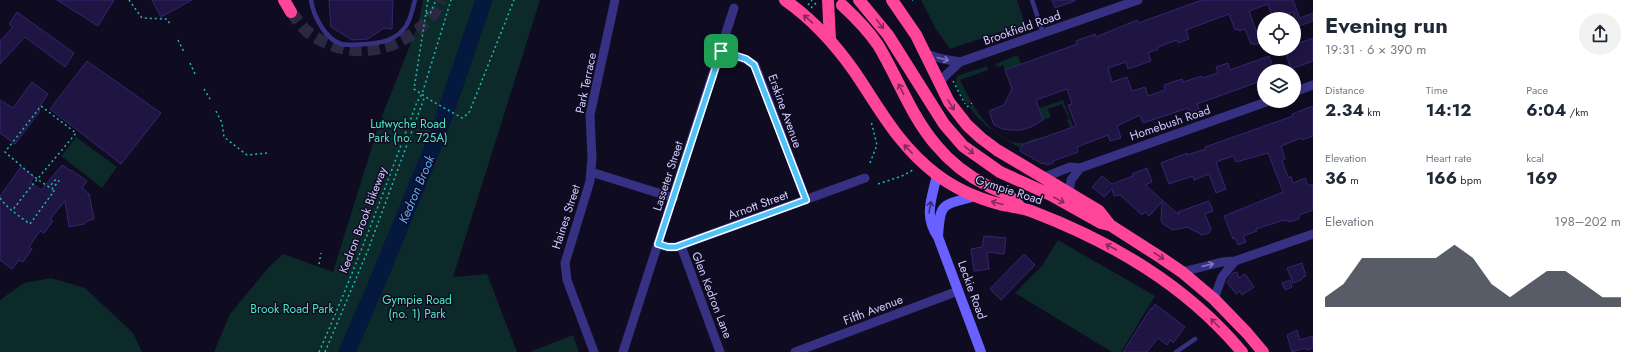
<!DOCTYPE html>
<html lang="en">
<head>
<meta charset="utf-8">
<style>
	:root { --surface:#fff; --page:#f2f2f3; --text:#1f2937; --muted:#747a83; --accent:#111827 }
	body { margin:0; font-family:Jost,sans-serif; background:var(--page); color:var(--text); height:100vh; display:flex; flex-direction:column; font-size:15px; white-space:nowrap }
	* { box-sizing:border-box; margin:0 }
	p { font-size:13px; color:var(--muted) }
	.icon { flex:none; width:22px; height:22px; fill:none; stroke:currentColor; stroke-width:2; stroke-linecap:round; stroke-linejoin:round }
	.map { position:relative; flex:1; overflow:hidden }
	.drawer { display:flex; flex-direction:column; background:var(--surface); width:320px }
	.drawer>* { flex:none }
	.buttons { position:absolute; left:1257px; top:12px; display:grid; gap:8px }
	.buttons a { display:grid; place-items:center; width:44px; height:44px; border-radius:50%; background:var(--surface); box-shadow:0 2px 10px #0003; font-size:20px }
	.pin { position:absolute; display:grid; place-items:center; width:34px; height:34px; color:#fff; margin:-17px; border-radius:8px; box-shadow:0 2px 6px #0006 }
	.round { display:grid; place-items:center; flex:none; width:42px; height:42px; border-radius:21px; background:var(--page) }
	.summary { display:flex; align-items:center; justify-content:space-between; height:68px; padding:0 12px }
	h1 { font-size:22px; font-weight:700; line-height:30px }
	.stats { display:grid; grid-template-columns:repeat(3,1fr); gap:6px; height:68px; padding:4px 12px }
	.stats div { display:grid; align-content:center }
	.stats b { font-size:17px; font-weight:700 }
	.stats small { font-size:11px; font-weight:400 }
	.stats p { font-size:11px }
	.chart { height:112px; padding:8px 12px }
	.chart p { display:flex; justify-content:space-between }
	.chart svg { width:100%; height:72px; margin-top:4px; fill:var(--accent); opacity:.7 }
	main { display:flex; flex:1; min-height:0 }
	.map>svg:first-child { display:block }
	.green { fill:#0d2a2a }
	.lines { fill:none; stroke-linecap:round; stroke-linejoin:round }
	.river { stroke:#05193f; stroke-width:17 }
	.building { fill:#1f1543; stroke:#362571 }
	.highway-tunnel { stroke:#2c2841; stroke-width:12; stroke-dasharray:12 6; stroke-linecap:butt }
	.path { stroke:#23bab4; stroke-width:1.5; stroke-dasharray:2 3; stroke-linecap:butt }
	.lane { stroke:#363183; stroke-width:4.5 }
	.street { stroke:#363183; stroke-width:9 }
	.secondary { stroke:#6861ff; stroke-width:10 }
	.highway { stroke:#ff459a; stroke-width:12 }
	.oneway { stroke:#87285d }
	.oneway2 { stroke:#7c76bb }
	.oneway3 { stroke:#332d79 }
	.route-casing { stroke:#fff; stroke-width:8 }
	.route { stroke:#4fc3f7; stroke-width:5 }
	.labels { text-anchor:middle; stroke-width:3; stroke-linejoin:round; paint-order:stroke }
	.street-label { font-size:12px; fill:#d1caff; stroke:#0f0b20 }
	.park-label { font-size:12px; fill:#4ce9c5; stroke:#0f0b20 }
	.water-label { font-size:13px; font-style:italic; fill:#58aeff; stroke:#0f0b20 }
</style>
</head>
<body>
<main>
<div class="map">
<svg width="1313" height="352" viewBox="0 0 1313 352">
	<rect width="100%" height="100%" fill="#0f0b20"/>
	<path class="green" d="M423,0H540L453,277L487,274L517,352H214L230,314L269,267L283,254L333,272L379,124L418,25Z
		M921,0H1017L1025,24L950,49L936,29Z
		M1018,55L1037,109L1063,100L1073,126L1070,127L1067,120L1069,119L1062,104L1048,109L1051,117L1043,120L1040,111L1036,112L1034,108L1033,109L1017,66L1005,70L1003,65L998,67L996,66L995,64Z
		M987,66L988,70L960,80L971,102L967,105L956,85L957,76Z
		M973,104C980,119 1004,145 1023,143C1027,142 1033,139 1037,138L1038,140L1021,145L1020,148C1000,136 982,125 969,107Z
		M76,137L117,167L102,188L61,156Z
		M1058,240L1155,296L1121,352H1112L1015,293L1042,266Z
		M51,278L85,288L133,333L142,352H0V300L24,283Z
		M573,335L579,352H530Z"/>
	<g class="lines">
		<path class="river" d="M347,352L379,278L437,137L484,0"/>
	</g>
	<path class="building" d="M57,0H114L98,26Z
		M152,0H192L161,17Z
		M329,0H393L392,29L384,28L368,39L352,40L331,27Z
		M1052,0H1075V1L1055,8Z
		M1202,0H1293L1300,18L1313,13V21L1294,28V12L1273,19L1268,4L1249,11L1257,33L1261,31L1264,40V42L1254,45L1253,43L1251,44L1245,29L1239,31L1238,29L1235,30L1229,14L1186,30L1189,39L1178,43L1177,40L1158,47V49L1148,53L1151,61L1128,69L1126,62L1108,68L1112,82L1127,77L1132,91L1145,87L1148,96L1165,90L1164,85L1182,79L1183,82L1202,76L1203,78L1218,73L1216,67L1228,63L1230,70L1269,56L1274,69L1264,71V96L1258,82L1197,104L1200,111L1190,114L1188,108L1143,123L1140,115L1117,126L1121,138L1110,141L1108,135L1077,147L1078,152L1053,161V163L1047,165L1044,163L1042,164L1020,151L1022,145L1076,126L1068,105L1072,104L1067,89L1036,100L1043,120L1031,127L1021,130H1012L1003,129L994,125L989,111L1004,105L1012,89L1005,70L1077,44L1076,41L1095,34L1096,37L1137,20L1138,23Z
		M17,12L74,53L65,67L25,37L0,64V41L13,27L9,24Z
		M1313,38V61L1291,69L1284,49H1294V45Z
		M87,61L161,113L121,164L50,109Z
		M32,82L48,94L38,109L40,111L15,144L0,133V100L13,108Z
		M1313,106V136L1302,140L1301,138L1281,146L1285,159L1282,161L1288,177H1291L1293,183L1305,178L1308,186L1313,184V210L1299,215V219L1289,222L1288,220L1284,221V220L1256,229L1257,231L1243,236L1246,242L1238,245L1235,238L1233,239L1224,216L1283,192L1268,153L1236,162L1233,156L1216,162L1226,189L1216,193L1209,174L1194,180L1193,176L1169,184L1161,163L1187,153V155L1206,149L1205,147L1293,116L1292,114Z
		M62,165L71,171V170L87,181L82,188L89,194L94,219L87,221L84,224L69,227L65,201L50,219L53,221L44,233L40,231L29,247L32,249L23,262L19,260L12,269L0,260V196L21,167L34,177L30,182L41,190Z
		M1147,168L1152,182L1145,185L1179,215L1178,212L1209,201L1213,211L1205,214L1211,229L1209,233L1202,235L1187,227L1173,230L1163,224L1161,220L1162,202L1149,216L1145,212L1142,215L1120,195L1114,196L1112,189L1104,197L1092,187L1102,176L1112,184L1133,176L1132,174Z
		M984,236L1006,238L1004,254L987,252L989,269L974,271L971,249L982,247Z
		M1024,254L1035,265L1001,300L990,289Z
		M1302,263L1306,276L1303,277V278L1301,280L1293,283L1287,268Z
		M1237,272L1239,278L1245,274L1254,287L1242,295L1240,291L1236,294L1227,282L1233,273Z
		M1290,280L1292,287L1285,290L1282,283Z
		M1155,304L1185,327L1173,343L1170,340L1167,345L1158,338L1147,352H1123L1151,308L1152,309Z
		M1297,330L1300,340L1313,336V348L1306,350L1305,348L1292,352L1287,335Z"/>
	<g class="lines">
		<path class="highway-tunnel" d="M291,12C297,19 302,28 309,33C349,62 401,53 432,16C436,12 438,5 441,0"/>
		<path class="path" d="M129,0L142,18L167,19L170,24
			M428,0L414,89L432,101L462,118L469,113L514,0
			M912,0H913
			M808,5L812,0
			M811,8L816,3H818
			M426,13L430,14L436,0
			M178,40L184,52
			M190,63L196,76
			M953,81L965,104
			M204,89L210,99
			M967,107L972,103
			M216,111L222,123L224,137L247,155L267,153
			M870,163L877,145L871,121
			M878,184L902,176L913,170
			M0,198C8,209 19,216 30,224L54,191L51,190L59,181L56,179L49,187C33,177 19,164 5,152L41,106L76,133C55,159 32,184 12,211
			M319,264L321,253
			M319,352C355,270 386,186 417,102L422,94L451,0
			M325,352L368,250L425,96"/>
		<path class="lane" d="M311,0C313,15 325,39 341,44C349,46 358,44 366,44C380,43 392,41 402,31C410,23 412,11 415,0
			M1032,0L1043,33
			M1176,352L1195,339"/>
		<path class="street" d="M721,51L745,59L755,65L806,200
			M926,54L943,59L960,62
			M939,84L945,76L960,62L1138,0
			M1294,92L1313,85
			M591,172L674,198
			M1045,177L1070,167L1080,168L1269,101
			M1069,192L1071,180L1080,168
			M658,244L668,247H676L865,178
			M681,246L720,352
			M1182,272L1222,262L1235,261L1313,234
			M1214,299L1222,277L1235,261
			M594,352L567,280L565,263L590,181L592,158L590,115L615,0
			M623,352L734,8
			M795,352L958,291"/>
		<path class="secondary" d="M937,175C932,198 923,216 938,237L981,352
			M938,237C940,200 943,206 975,196"/>
		<path class="highway" d="M284,0L291,12
			M785,0C812,19 835,44 854,71C880,109 898,145 936,174C954,188 977,198 999,204C1010,207 1020,207 1031,211C1112,242 1186,285 1242,352
			M828,0L830,40
			M859,0L888,35L944,124L963,146L1000,172L1051,195L1101,223L1109,225
			M892,0L916,35L949,102L967,125L981,138L997,150L1099,211L1110,225L1160,257L1182,272L1214,299L1247,333L1263,352
			M842,5C855,17 868,30 878,45C898,78 911,116 936,145C950,162 968,176 988,186C1004,194 1008,192 1020,207"/>
	</g>
	<defs><path id="oneway-shaft" d="M-6 0H5M1.5-3L5.5 0L1.5 3" fill="none" stroke-width="1.6" stroke-linecap="round" stroke-linejoin="round"/></defs>
	<g class="oneway">
		<use href="#oneway-shaft" transform="translate(808 19) rotate(-139)"/>
		<use href="#oneway-shaft" transform="translate(880 24) rotate(52)"/>
		<use href="#oneway-shaft" transform="translate(901 89) rotate(-117)"/>
		<use href="#oneway-shaft" transform="translate(951 105) rotate(58)"/>
		<use href="#oneway-shaft" transform="translate(908 149) rotate(-134)"/>
		<use href="#oneway-shaft" transform="translate(969 150) rotate(39)"/>
		<use href="#oneway-shaft" transform="translate(1059 200) rotate(28)"/>
		<use href="#oneway-shaft" transform="translate(997 203) rotate(-165)"/>
		<use href="#oneway-shaft" transform="translate(1111 247) rotate(-152)"/>
		<use href="#oneway-shaft" transform="translate(1159 256) rotate(34)"/>
		<use href="#oneway-shaft" transform="translate(1215 323) rotate(-135)"/>
	</g>
	<g class="oneway2">
		<use href="#oneway-shaft" transform="translate(943 59) rotate(15)"/>
		<use href="#oneway-shaft" transform="translate(1208 265) rotate(-13)"/>
	</g>
	<use class="oneway3" href="#oneway-shaft" transform="translate(930 207) rotate(-81)"/>
	<g class="lines">
		<defs>
			<path id="route" d="M721,51L746,59L754,65L806,200L676,247H668L658,244Z"/>
		</defs>
		<use href="#route" class="route-casing"/>
		<use href="#route" class="route"/>
	</g>
	<g class="labels">
		<g class="street-label">
			<text transform="translate(1022 28) rotate(-19)" y="4">Brookfield Road</text>
			<text transform="translate(586 83) rotate(-78)" y="4">Park Terrace</text>
			<text transform="translate(785 111) rotate(70)" y="4">Erskine Avenue</text>
			<text transform="translate(1170 123) rotate(-19)" y="4">Homebush Road</text>
			<text transform="translate(668 176) rotate(-72)" y="4">Lasseter Street</text>
			<text transform="translate(1009 190) rotate(18)" y="4">Gympie Road</text>
			<text transform="translate(758 205) rotate(-20)" y="4">Arnott Street</text>
			<text transform="translate(566 217) rotate(-72)" y="4">Haines Street</text>
			<text transform="translate(363 220) rotate(-69)" y="4">Kedron Brook Bikeway</text>
			<text transform="translate(972 290) rotate(70)" y="4">Leckie Road</text>
			<text transform="translate(712 295) rotate(69)" y="4">Glen Kedron Lane</text>
			<text transform="translate(873 310) rotate(-21)" y="4">Fifth Avenue</text>
		</g>
		<g class="park-label">
			<text x="408" y="128">Lutwyche Road<tspan x="408" dy="14">Park (no. 725A)</tspan></text>
			<text x="417" y="304">Gympie Road<tspan x="417" dy="14">(no. 1) Park</tspan></text>
			<text x="292" y="313">Brook Road Park</text>
		</g>
		<g class="water-label">
			<text transform="translate(416 189) rotate(-67)" y="5">Kedron Brook</text>
		</g>
	</g>
</svg>
<div class="buttons">
<a><svg class="icon" aria-label="locate" viewBox="0 0 24 24"><circle cx="12" cy="12" r="6"/><path d="M12 2v4M12 18v4M2 12h4M18 12h4"/></svg></a>
<a><svg class="icon" aria-label="layers" viewBox="0 0 24 24"><path d="M12 4l9 5-9 5-9-5zM3 14l9 5 9-5"/></svg></a>
</div>
<div class="pin" style="left:721px;top:51px;background:#1e9e55"><svg class="icon" aria-label="arrive" viewBox="0 0 24 24"><path d="M6 21V4h12l-3 4 3 4H6"/></svg></div>
</div>
<section class="drawer">
<div class="summary"><div><h1>Evening run</h1><p>19:31 · 6 × 390 m</p></div><a class="round"><svg class="icon" aria-label="share" viewBox="0 0 24 24"><path d="M12 15V3M7 8l5-5 5 5M5 13v7h14v-7"/></svg></a></div>
<div class="stats">
<div><p>Distance</p><b>2.34<small> km</small></b></div>
<div><p>Time</p><b>14:12</b></div>
<div><p>Pace</p><b>6:04<small> /km</small></b></div>
</div>
<div class="stats">
<div><p>Elevation</p><b>36<small> m</small></b></div>
<div><p>Heart rate</p><b>166<small> bpm</small></b></div>
<div><p>kcal</p><b>169</b></div>
</div>
<div class="chart"><p><span>Elevation</span>198–202 m</p>
<svg viewBox="0 0 160 44" preserveAspectRatio="none"><path d="M0 44V38L10 30L20 14L30 14L40 14L50 14L60 14L70 6L80 14L90 30L100 38L110 30L120 22L130 22L140 30L150 38L160 38V44z"/></svg>
</div>
</section>
</main>
</body>
</html>
